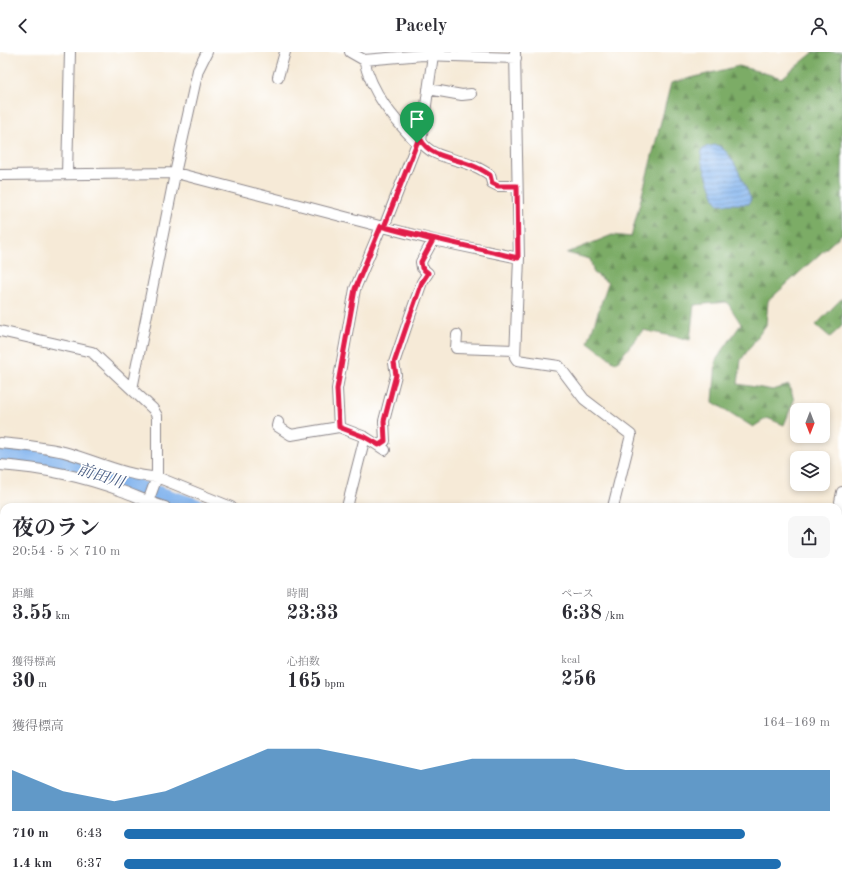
<!DOCTYPE html>
<html lang="ja">
<head>
<meta charset="utf-8">
<style>
	:root { --surface:#fff; --page:#f7f7f7; --text:#2b2b33; --muted:#7c7c81; --accent:#1f6fb2 }
	body { margin:0; font-family:"Old Standard TT","Noto Serif JP",serif; background:var(--page); color:var(--text); height:100vh; display:flex; flex-direction:column; font-size:15px; white-space:nowrap }
	* { box-sizing:border-box; margin:0 }
	p { font-size:13px; color:var(--muted) }
	.icon { flex:none; width:22px; height:22px; fill:none; stroke:currentColor; stroke-width:2; stroke-linecap:round; stroke-linejoin:round }
	.map { position:relative; flex:1; overflow:hidden }
	.panel { position:absolute; left:0px; top:451px; width:842px; height:384px; display:flex; flex-direction:column; background:var(--surface); border-radius:12px 12px 0 0; box-shadow:0 2px 6px #0003 }
	.panel>* { flex:none }
	.needle { width:26px; rotate:180deg }
	.tools { position:absolute; left:790px; top:351px; display:grid; gap:8px }
	.tools a { display:grid; place-items:center; width:40px; height:40px; border-radius:8px; background:var(--surface); box-shadow:0 2px 6px #0003; font-size:20px }
	.pin { position:absolute; display:grid; place-items:center; width:34px; height:34px; color:#fff; margin:-41px -17px; border-radius:50% 50% 50% 0; rotate:-45deg; box-shadow:0 0 4px #0007 }
	.pin .icon { rotate:45deg }
	.round { display:grid; place-items:center; flex:none; width:42px; height:42px; border-radius:8px; background:var(--page) }
	.headline { display:flex; align-items:center; justify-content:space-between; height:68px; padding:0 12px }
	h1 { font-size:22px; font-weight:700; line-height:30px }
	.stats { display:grid; grid-template-columns:repeat(3,1fr); gap:6px; height:68px; padding:4px 12px }
	.stats div { display:grid; align-content:center }
	.stats b { font-size:20px; font-weight:700 }
	.stats small { font-size:11px; font-weight:400 }
	.stats p { font-size:11px }
	.chart { height:112px; padding:8px 12px }
	.chart p { display:flex; justify-content:space-between }
	.chart svg { width:100%; height:72px; margin-top:4px; fill:var(--accent); opacity:.7 }
	ul { padding:0 12px; list-style:none; font-size:13px }
	li { display:grid; grid-template-columns:64px 48px 1fr; align-items:center; height:30px }
	li i { height:10px; border-radius:5px; background:var(--accent) }
	header { display:flex; justify-content:space-between; align-items:center; height:52px; padding:0 12px; background:var(--surface); font-size:18px; font-weight:700 }
	.map>svg:first-child { display:block }
	.forest { fill:url(#forest-firs); stroke:#4f6750 }
	.water { fill:url(#water-rules); stroke:#516a94 }
	.lines { fill:none; stroke-linecap:round; stroke-linejoin:round }
	.stream { stroke:#80b2ed; stroke-width:2.5 }
	.river { stroke:#80b2ed; stroke-width:16 }
	.minor-casing { stroke:#8c8689; stroke-width:12 }
	.major-casing { stroke:#8c8689; stroke-width:14 }
	.minor { stroke:#fff; stroke-width:10 }
	.major { stroke:#fff; stroke-width:12 }
	.route-casing { stroke:#fff; stroke-width:8 }
	.route { stroke:#e11d48; stroke-width:5 }
	.labels { text-anchor:middle; stroke-width:3.5; stroke-linejoin:round; paint-order:stroke }
	.water-label { font-size:16px; font-style:italic; fill:#485c82; stroke:#fff }
</style>
</head>
<body>
<header><svg class="icon" aria-label="back" viewBox="0 0 24 24"><path d="M15 5l-7 7 7 7"/></svg>Pacely<svg class="icon" aria-label="person" viewBox="0 0 24 24"><circle cx="12" cy="8" r="4"/><path d="M4 21q1-7 8-7t8 7"/></svg></header>
<div class="map">
<svg width="842" height="835" viewBox="0 0 842 835">
	<defs>
		<pattern id="forest-firs" width="22" height="20" patternUnits="userSpaceOnUse"><rect width="22" height="20" fill="#7cac66"/><path d="M5 1l3.5 6h-7zM16 11l3.5 6h-7z" fill="#658c55"/></pattern>
		<pattern id="water-rules" width="6" height="5" patternUnits="userSpaceOnUse"><rect width="6" height="5" fill="#80b2ed"/><path d="M0 2.5h6" fill="none" stroke="#6890c1"/></pattern>
	</defs>
	<rect width="100%" height="100%" fill="#fff"/>
	<filter id="ink" filterUnits="userSpaceOnUse"><feTurbulence type="fractalNoise" baseFrequency=".025" numOctaves="2"/><feDisplacementMap in="SourceGraphic" scale="8" xChannelSelector="R" yChannelSelector="G"/><feConvolveMatrix kernelMatrix="1 2 1 2 8 2 1 2 1" color-interpolation-filters="sRGB"/></filter>
	<filter id="wash" filterUnits="userSpaceOnUse"><feTurbulence type="fractalNoise" baseFrequency=".012" numOctaves="4" result="noise"/><feDisplacementMap in="SourceGraphic" scale="16" xChannelSelector="R" yChannelSelector="G"/><feGaussianBlur stdDeviation="0.9" result="paint"/><feColorMatrix in="noise" values="0 0 0 0 0 0 0 0 0 0 0 0 0 0 0 0 0 1.4 0 .05"/><feComposite in="paint" operator="in"/></filter>
	<g filter="url(#wash)">
		<rect width="100%" height="100%" fill="#f6ead7"/>
		<path class="forest" d="M814,0H842V182L768,249L766,273L741,308L738,332L773,338L789,333L794,348L784,373L767,366L753,375L713,350L716,308L741,272L727,250L694,253L690,288L643,278L616,311L588,290L608,231L594,221L590,207L567,201L612,183L631,185L671,31L739,14L782,26Z
			M842,246V274L830,285L816,273Z
			M838,709L842,715V835H544L548,831H838Z
			M4,756V801H0V757Z
			M272,831H505L506,835H279Z"/>
		<path class="water" d="M716,93C732,97 744,133 751,147L749,152H719L716,149L701,108L702,98L706,95Z"/>
		<g class="lines">
			<path class="stream" d="M0,805H4
				M102,831L104,835"/>
			<path class="river" d="M0,402L35,405L60,410L199,455
				M838,508L842,509"/>
		</g>
	</g>
	<g filter="url(#ink)">
		<g class="lines">
			<defs>
				<path id="minor" d="M350,0L364,8L423,3L516,6
					M515,0L519,206L515,305L517,308L559,314L584,347L631,383L613,455
					M364,8C372,42 393,66 417,91
					M278,25L285,0
					M428,37L462,43L471,42
					M421,89C430,105 455,106 471,113C478,115 484,119 490,123L492,131L498,134H517
					M67,122L70,0
					M0,123L176,121L433,188L421,210L422,216L428,221L422,230L411,261L394,311L396,323L384,369L385,389L379,393
					M384,175L417,91L421,89L433,3
					M433,188L519,206
					M0,279L92,300L153,357L157,364V425L146,455
					M457,283L456,296L515,298
					M132,337L176,117L198,18L207,0
					M278,370L277,374L291,383L339,375L337,337L355,237L381,175
					M339,375L365,385L347,455
					M365,385L385,398
					M0,391C22,393 43,395 64,400C93,408 128,425 157,425L231,455
					M0,413C42,416 82,424 122,439C136,444 150,451 165,455
					M842,440L840,450L842,457
					M838,497L842,498
					M838,520L842,521
					M0,550L4,552
					M0,633L4,639
					M0,659L4,651
					M0,723L4,721
					M187,831L189,835
					M478,835L483,831"/>
				<path id="major" d="M0,480H4
					M838,637L842,638"/>
			</defs>
			<use href="#minor" class="minor-casing"/>
			<use href="#major" class="major-casing"/>
			<use href="#minor" class="minor"/>
			<use href="#major" class="major"/>
		</g>
	</g>
	<g class="lines" filter="url(#ink)">
		<defs>
			<path id="route" d="M417,91L384,175L433,188L421,210L422,216L428,221L422,230L411,261L394,311L396,323L384,369L385,389L379,393L365,385L339,375L337,337L355,237L381,174L384,175L518,206L517,134H498L492,131L490,123C484,119 477,115 471,113C455,106 430,105 421,88L417,91"/>
		</defs>
		<use href="#route" class="route-casing"/>
		<use href="#route" class="route"/>
	</g>
	<g class="labels">
		<g class="water-label">
			<text transform="translate(101 423) rotate(18)" y="6">前田川</text>
		</g>
	</g>
</svg>
<div class="tools">
<a><svg class="needle" viewBox="-14 -14 28 28"><path d="M0-13l5 13h-10z" fill="#e53935"/><path d="M0 13l5-13h-10z" fill="#7c7c81"/></svg></a>
<a><svg class="icon" aria-label="layers" viewBox="0 0 24 24"><path d="M12 4l9 5-9 5-9-5zM3 14l9 5 9-5"/></svg></a>
</div>
<div class="pin" style="left:417px;top:91px;background:#1e9e55"><svg class="icon" aria-label="arrive" viewBox="0 0 24 24"><path d="M6 21V4h12l-3 4 3 4H6"/></svg></div>
<section class="panel">
<div class="headline"><div><h1>夜のラン</h1><p>20:54 · 5 × 710 m</p></div><a class="round"><svg class="icon" aria-label="share" viewBox="0 0 24 24"><path d="M12 15V3M7 8l5-5 5 5M5 13v7h14v-7"/></svg></a></div>
<div class="stats">
<div><p>距離</p><b>3.55<small> km</small></b></div>
<div><p>時間</p><b>23:33</b></div>
<div><p>ペース</p><b>6:38<small> /km</small></b></div>
</div>
<div class="stats">
<div><p>獲得標高</p><b>30<small> m</small></b></div>
<div><p>心拍数</p><b>165<small> bpm</small></b></div>
<div><p>kcal</p><b>256</b></div>
</div>
<div class="chart"><p><span>獲得標高</span>164–169 m</p>
<svg viewBox="0 0 160 44" preserveAspectRatio="none"><path d="M0 44V19L10 32L20 38L30 32L40 19L50 6L60 6L70 12L80 19L90 12L100 12L110 12L120 19L130 19L140 19L150 19L160 19V44z"/></svg>
</div>
<ul>
<li><b>710 m</b>6:43<i style="width:88%"></i></li>
<li><b>1.4 km</b>6:37<i style="width:93%"></i></li>
</ul>
</section>
</div>
</body>
</html>
